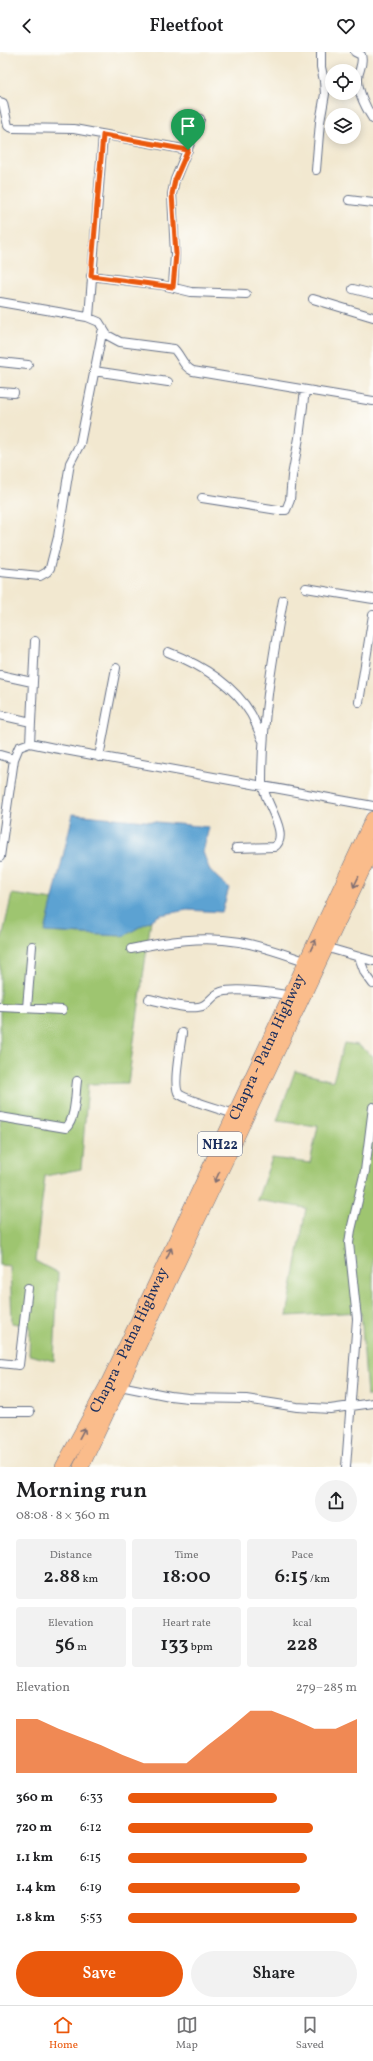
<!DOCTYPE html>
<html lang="en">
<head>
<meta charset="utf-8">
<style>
	:root { --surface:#fff; --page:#f2f2f2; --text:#202124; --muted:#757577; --line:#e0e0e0; --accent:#ea580c }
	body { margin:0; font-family:Vollkorn,serif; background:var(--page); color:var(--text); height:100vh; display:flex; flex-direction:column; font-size:15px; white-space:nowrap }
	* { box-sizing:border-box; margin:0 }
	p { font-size:13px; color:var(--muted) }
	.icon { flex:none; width:22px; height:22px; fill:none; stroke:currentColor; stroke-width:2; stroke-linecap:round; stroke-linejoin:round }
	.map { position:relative; height:1415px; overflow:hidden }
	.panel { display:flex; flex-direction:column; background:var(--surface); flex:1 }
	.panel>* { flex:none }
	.tools { position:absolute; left:325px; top:12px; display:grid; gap:8px }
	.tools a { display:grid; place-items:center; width:36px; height:36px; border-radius:50%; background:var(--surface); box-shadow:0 2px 10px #0003; font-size:20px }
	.pin { position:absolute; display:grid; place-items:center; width:34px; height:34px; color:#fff; margin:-41px -17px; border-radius:50% 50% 50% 0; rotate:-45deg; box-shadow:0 0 4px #0007 }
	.pin .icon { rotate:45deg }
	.round { display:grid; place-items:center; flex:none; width:42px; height:42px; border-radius:21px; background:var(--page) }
	.head { display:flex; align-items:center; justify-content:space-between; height:68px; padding:0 16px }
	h1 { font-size:22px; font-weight:600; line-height:30px }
	.figures { display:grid; grid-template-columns:repeat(3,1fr); gap:6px; height:68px; padding:4px 16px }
	.figures div { display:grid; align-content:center; border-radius:4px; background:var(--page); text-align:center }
	.figures b { font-size:20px; font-weight:600 }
	.figures small { font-size:11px; font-weight:400 }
	.figures p { font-size:11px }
	.chart { height:112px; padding:8px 16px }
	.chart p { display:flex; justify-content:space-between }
	.chart svg { width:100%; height:72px; margin-top:4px; fill:var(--accent); opacity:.7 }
	.cta { display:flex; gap:8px; margin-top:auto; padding:8px 16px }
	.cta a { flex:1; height:46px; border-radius:24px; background:var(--accent); color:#fff; font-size:16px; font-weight:600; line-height:46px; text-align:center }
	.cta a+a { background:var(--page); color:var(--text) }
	ul { padding:0 16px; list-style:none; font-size:13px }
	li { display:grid; grid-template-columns:64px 48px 1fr; align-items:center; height:30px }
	li i { height:10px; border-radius:5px; background:var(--accent) }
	header { display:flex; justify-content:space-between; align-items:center; height:52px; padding:0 16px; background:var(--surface); font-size:18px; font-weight:600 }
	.dock { display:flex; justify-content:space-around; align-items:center; height:56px; border-top:1px solid var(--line); background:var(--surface); font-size:11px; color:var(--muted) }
	.dock a { display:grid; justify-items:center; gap:2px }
	.dock .current { color:var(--accent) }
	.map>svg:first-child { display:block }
	.green { fill:#9ec570; stroke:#5c7a67 }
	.water { fill:#5ba2d2; stroke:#3b6898 }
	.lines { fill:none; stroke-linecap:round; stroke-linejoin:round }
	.street-casing { stroke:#667086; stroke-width:10 }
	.highway-casing { stroke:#667086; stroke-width:16 }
	.street { stroke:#fff; stroke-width:8 }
	.highway { stroke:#fabc8b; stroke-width:15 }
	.oneway { stroke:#7f6e72 }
	.route-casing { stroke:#fff; stroke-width:8 }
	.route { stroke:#ea580c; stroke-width:5 }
	.labels { text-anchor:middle; stroke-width:3; stroke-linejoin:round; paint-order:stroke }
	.shield { fill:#fdfcf7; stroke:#5f6c8c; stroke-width:1 }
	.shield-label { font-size:14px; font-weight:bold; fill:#1b2f5e }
	.street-label { font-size:15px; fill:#1b2f5e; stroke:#fdfcf7 }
</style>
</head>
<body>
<header><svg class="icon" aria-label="back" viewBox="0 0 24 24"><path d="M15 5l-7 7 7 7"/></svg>Fleetfoot<svg class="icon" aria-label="heart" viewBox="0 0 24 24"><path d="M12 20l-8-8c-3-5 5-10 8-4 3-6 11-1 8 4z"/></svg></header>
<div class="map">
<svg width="373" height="1415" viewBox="0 0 373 1415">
	<rect width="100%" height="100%" fill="#fdfcf7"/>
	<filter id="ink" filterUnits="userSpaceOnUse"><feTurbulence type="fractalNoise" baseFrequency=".025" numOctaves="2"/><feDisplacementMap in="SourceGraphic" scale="8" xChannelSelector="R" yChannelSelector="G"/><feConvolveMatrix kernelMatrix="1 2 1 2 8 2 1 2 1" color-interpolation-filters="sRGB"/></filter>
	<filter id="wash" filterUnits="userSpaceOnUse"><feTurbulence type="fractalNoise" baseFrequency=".012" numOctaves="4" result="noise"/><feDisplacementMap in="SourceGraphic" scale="16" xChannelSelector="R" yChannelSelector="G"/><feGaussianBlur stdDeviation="0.9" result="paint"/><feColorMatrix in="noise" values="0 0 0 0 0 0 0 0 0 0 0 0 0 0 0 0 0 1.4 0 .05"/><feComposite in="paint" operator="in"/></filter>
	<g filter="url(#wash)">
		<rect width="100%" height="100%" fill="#f2e8d0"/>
		<path class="green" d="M12,842L53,848L45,880L124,884L151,868L128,1031L88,1032L81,1117L45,1124L35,1209L58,1221L54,1309L29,1303L30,1274L12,1271L10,1214L0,1213V886H2Z
			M344,991L358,993L373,1004V1344H367L361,1260L287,1264L306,1156L257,1148L272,1106L310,1111L318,1074L277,1069L295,1019L333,1029Z"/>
		<path class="water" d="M73,762L209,775L203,800L210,819L229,836L222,860L187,858L160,863L124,884L45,880Z"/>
	</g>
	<g filter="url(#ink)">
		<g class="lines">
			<defs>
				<path id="street" d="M355,0L361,3C364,11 359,17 358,25C357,38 366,56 373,67
					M0,50L3,51L8,74L13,76L74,77L188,98
					M316,118L320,70L325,42L324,29L321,15V0
					M349,148L373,151
					M91,224L162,233L191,240L246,242
					M173,235L175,202L172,142L175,128L200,67
					M353,237L373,242
					M313,247L373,265
					M0,250L87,265L99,270L107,283L120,290L174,297C181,304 183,315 193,319L373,349
					M89,265L103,83
					M0,310L28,313
					M94,319L168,330
					M0,340L14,341
					M202,446L278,458H286L290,448L292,424L299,386L305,338
					M0,520L40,524L47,520L50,516L58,485L70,411L80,392L103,276
					M306,536L373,547
					M168,600C199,612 233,632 251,662C255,669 258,678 262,687
					M0,623L32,630
					M359,650L373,563
					M0,663L31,670
					M30,691L35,589
					M0,703L14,707
					M99,705L116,616
					M236,796L274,795C292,783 262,747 262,730C262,668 272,610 283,548
					M0,805L14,707L19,695L30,691L54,696L373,754
					M325,895L373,909
					M131,897C168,889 203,884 240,890C262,894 284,902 305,909
					M359,905L365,921L373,932
					M149,947C164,950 183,957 198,955C208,955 211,943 221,940C234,936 275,940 289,944
					M0,955L62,958
					M27,956L32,894
					M182,981C181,992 172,1034 179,1042C186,1048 223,1058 234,1062
					M0,1065L66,1076C76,1066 75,1043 77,1029
					M0,1311L19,1313L28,1236
					M120,1334L170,1344L188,1346L246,1347L297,1355L330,1357L373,1351
					M0,1360H30
					M346,1415L357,1267L349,1191L351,1178L365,1119L373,1055"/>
				<g id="highway">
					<path id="s1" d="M63,1415L107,1334L136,1274L373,767"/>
					<path d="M81,1415L373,795"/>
				</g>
			</defs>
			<use href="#street" class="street-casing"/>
			<use href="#highway" class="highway-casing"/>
			<use href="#street" class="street"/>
			<use href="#highway" class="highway"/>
		</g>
		<defs><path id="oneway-shaft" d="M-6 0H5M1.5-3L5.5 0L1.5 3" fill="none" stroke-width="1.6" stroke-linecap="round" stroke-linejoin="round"/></defs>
		<g class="oneway">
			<use href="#oneway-shaft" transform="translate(356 830) rotate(116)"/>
			<use href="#oneway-shaft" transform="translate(313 893) rotate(-65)"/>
			<use href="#oneway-shaft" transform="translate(217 1125) rotate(115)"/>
			<use href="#oneway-shaft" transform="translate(169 1201) rotate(-65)"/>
			<use href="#oneway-shaft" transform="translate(82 1381) rotate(-62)"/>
		</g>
	</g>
	<g class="lines" filter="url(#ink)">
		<defs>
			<path id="route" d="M103,83L188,98L175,128L172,142L176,202L173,235L91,224Z"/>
		</defs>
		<use href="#route" class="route-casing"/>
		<use href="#route" class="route"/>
	</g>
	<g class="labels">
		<rect class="shield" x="198" y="1080" width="44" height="24" rx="3"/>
		<g class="shield-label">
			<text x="220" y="1097">NH22</text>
		</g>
		<g class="street-label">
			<text dy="5" stroke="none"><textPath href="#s1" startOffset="467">Chapra - Patna Highway</textPath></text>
			<text dy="5" stroke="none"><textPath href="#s1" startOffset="143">Chapra - Patna Highway</textPath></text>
		</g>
	</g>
</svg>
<div class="tools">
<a><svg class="icon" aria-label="locate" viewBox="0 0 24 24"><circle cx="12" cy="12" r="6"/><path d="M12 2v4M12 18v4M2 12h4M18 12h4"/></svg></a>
<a><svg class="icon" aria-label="layers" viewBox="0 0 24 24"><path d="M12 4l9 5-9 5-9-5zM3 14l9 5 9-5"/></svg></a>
</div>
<div class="pin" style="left:188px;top:98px;background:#1e9e55"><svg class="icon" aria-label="arrive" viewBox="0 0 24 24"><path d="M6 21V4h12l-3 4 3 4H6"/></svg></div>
</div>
<section class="panel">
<div class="head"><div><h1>Morning run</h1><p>08:08 · 8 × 360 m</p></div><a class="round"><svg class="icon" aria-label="share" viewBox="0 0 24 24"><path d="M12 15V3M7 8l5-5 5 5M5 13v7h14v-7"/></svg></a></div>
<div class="figures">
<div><p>Distance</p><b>2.88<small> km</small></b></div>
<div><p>Time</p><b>18:00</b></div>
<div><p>Pace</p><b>6:15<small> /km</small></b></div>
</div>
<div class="figures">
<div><p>Elevation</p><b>56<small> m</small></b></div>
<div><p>Heart rate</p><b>133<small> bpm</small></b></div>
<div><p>kcal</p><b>228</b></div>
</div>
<div class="chart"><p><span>Elevation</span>279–285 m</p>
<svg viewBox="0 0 160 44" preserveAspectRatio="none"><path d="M0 44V11L10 11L20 17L30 22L40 27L50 33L60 38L70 38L80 38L90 27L100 17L110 6L120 6L130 11L140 17L150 17L160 11V44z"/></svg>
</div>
<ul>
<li><b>360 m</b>6:33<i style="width:65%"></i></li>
<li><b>720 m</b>6:12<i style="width:81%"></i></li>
<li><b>1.1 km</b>6:15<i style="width:78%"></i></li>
<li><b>1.4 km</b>6:19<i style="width:75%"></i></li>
<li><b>1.8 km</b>5:53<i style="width:100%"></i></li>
</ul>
<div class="cta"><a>Save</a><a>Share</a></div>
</section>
<nav class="dock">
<a class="current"><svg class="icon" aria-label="home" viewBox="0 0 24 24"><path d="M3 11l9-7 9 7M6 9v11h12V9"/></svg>Home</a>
<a><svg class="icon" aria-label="map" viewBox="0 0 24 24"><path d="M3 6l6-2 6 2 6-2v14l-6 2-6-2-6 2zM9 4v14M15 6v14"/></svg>Map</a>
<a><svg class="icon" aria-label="saved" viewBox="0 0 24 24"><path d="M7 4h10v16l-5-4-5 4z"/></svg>Saved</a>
</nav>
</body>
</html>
